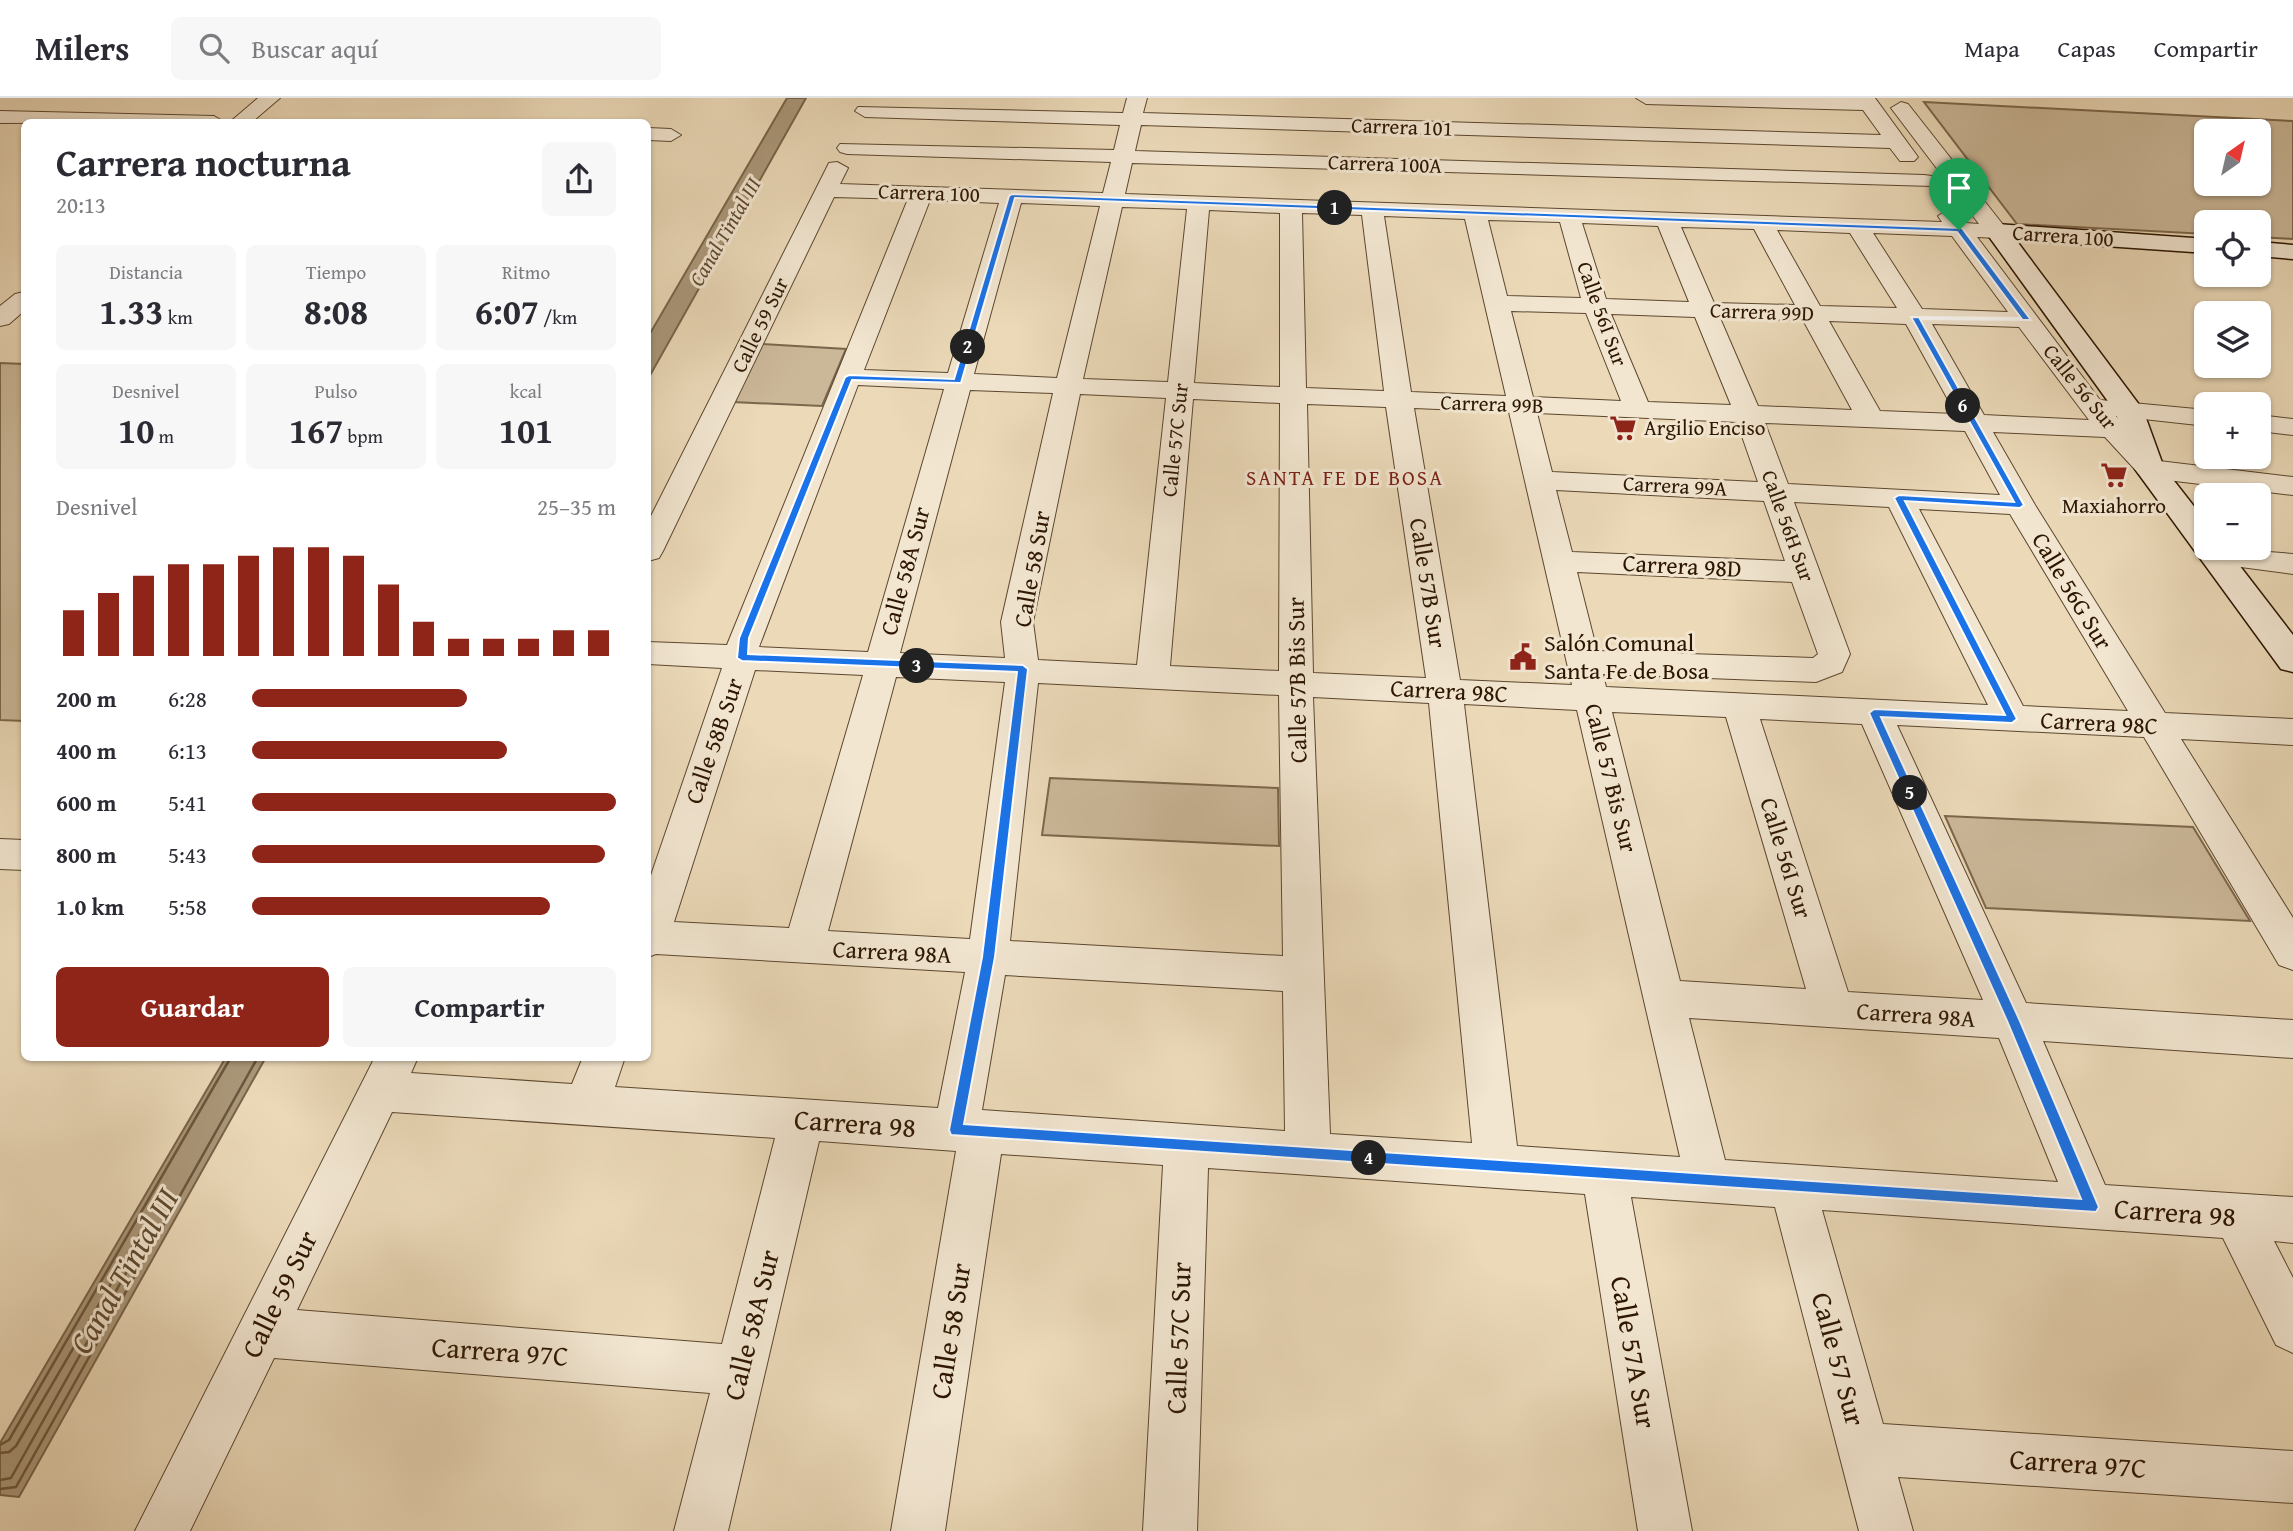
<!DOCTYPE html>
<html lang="es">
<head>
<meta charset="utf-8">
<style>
	:root { --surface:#fff; --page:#f7f7f7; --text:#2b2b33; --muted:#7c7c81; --line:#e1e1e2; --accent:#8f2418 }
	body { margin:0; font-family:"Gentium Book Plus",serif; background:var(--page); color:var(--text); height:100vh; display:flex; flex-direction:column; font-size:26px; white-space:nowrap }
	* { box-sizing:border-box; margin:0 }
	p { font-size:23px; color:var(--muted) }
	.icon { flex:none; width:38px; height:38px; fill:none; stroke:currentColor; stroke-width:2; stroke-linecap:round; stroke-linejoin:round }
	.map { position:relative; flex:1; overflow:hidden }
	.drawer { position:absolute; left:21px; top:21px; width:630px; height:942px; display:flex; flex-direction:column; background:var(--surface); border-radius:10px; box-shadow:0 2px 5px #0004 }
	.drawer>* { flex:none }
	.needle { width:46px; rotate:34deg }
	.controls { position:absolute; left:2194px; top:21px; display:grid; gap:14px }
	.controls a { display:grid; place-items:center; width:77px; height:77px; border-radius:10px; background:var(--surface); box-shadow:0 2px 5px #0004; font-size:35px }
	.pin { position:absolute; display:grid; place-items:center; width:60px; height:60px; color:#fff; margin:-72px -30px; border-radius:50% 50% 50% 0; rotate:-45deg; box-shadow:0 0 7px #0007 }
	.pin .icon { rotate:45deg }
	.km { position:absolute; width:35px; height:35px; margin:-18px; border-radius:50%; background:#222; color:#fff; font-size:19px; line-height:35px; text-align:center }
	.round { display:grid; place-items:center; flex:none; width:74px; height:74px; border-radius:10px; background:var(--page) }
	.summary { display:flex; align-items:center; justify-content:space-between; height:119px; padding:0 35px }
	h1 { font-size:38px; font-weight:800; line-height:52px }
	.figures { display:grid; grid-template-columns:repeat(3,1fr); gap:10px; height:119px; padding:7px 35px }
	.figures div { display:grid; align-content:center; border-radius:10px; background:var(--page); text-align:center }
	.figures b { font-size:35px; font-weight:800 }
	.figures small { font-size:19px; font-weight:400 }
	.figures p { font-size:19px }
	.chart { height:196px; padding:14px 35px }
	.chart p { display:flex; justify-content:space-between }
	.chart svg { width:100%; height:126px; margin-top:7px; stroke:var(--accent); stroke-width:6 }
	.action { display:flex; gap:14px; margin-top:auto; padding:14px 35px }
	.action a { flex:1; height:80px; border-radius:10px; background:var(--accent); color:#fff; font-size:28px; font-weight:800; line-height:80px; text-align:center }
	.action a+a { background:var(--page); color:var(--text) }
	ul { padding:0 35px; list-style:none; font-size:23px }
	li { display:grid; grid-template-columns:112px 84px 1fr; align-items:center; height:52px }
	li i { height:18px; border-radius:9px; background:var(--accent) }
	header { display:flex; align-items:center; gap:42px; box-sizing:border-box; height:98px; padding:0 35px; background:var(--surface); border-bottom:2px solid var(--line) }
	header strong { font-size:33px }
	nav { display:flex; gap:38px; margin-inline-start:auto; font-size:24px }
	.search { width:490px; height:63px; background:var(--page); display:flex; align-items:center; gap:18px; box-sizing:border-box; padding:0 24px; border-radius:10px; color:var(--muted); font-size:26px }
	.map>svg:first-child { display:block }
	.green { fill:#cbb899; stroke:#7c674c; stroke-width:2; fill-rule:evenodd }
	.water { fill:#aa9779; stroke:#786349; stroke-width:2 }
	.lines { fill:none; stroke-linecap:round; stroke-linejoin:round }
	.shore { stroke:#6c563c; stroke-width:2.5 }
	.street-casing { stroke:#5c472e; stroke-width:2 }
	.secondary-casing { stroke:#2d1600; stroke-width:3 }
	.street { fill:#f2e6d1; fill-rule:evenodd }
	.secondary { fill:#f2e6d1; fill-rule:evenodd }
	.route { fill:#1a73e8; stroke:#fff; stroke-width:2; fill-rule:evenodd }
	.labels { text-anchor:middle; stroke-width:6; stroke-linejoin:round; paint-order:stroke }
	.far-street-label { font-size:21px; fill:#2d1600; stroke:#f2e6d1 }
	.far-water-label { font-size:21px; font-style:italic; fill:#5f4a30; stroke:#f2e6d1 }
	.far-poi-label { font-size:21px; fill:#2d1600; stroke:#f2e6d1; text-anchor:start }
	.far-neighbourhood-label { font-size:21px; letter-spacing:2px; fill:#7a1f14; stroke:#f2e6d1 }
	.street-label { font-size:24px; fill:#2d1600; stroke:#f2e6d1 }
	.poi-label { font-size:24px; fill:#2d1600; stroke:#f2e6d1; text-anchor:start }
	.near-street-label { font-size:28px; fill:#2d1600; stroke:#f2e6d1 }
	.near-water-label { font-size:32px; font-style:italic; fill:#5f4a30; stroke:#f2e6d1 }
</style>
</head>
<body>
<header>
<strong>Milers</strong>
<div class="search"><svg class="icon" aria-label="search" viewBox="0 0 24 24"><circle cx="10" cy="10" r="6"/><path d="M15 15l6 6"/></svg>Buscar aquí</div>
<nav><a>Mapa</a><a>Capas</a><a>Compartir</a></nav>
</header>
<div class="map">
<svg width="2293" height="1433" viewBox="0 0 2293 1433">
	<rect width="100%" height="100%" fill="#ebd9b8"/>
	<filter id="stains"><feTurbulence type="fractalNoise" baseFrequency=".00286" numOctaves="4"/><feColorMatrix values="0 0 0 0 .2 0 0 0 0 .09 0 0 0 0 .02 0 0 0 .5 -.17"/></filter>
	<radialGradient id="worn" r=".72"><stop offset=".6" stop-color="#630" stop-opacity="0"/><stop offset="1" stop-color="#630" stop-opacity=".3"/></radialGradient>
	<path class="green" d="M1924,4L2293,23V141L2259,139V124H2207V136L2017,126ZM2259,33V86H2207V33Z
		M761,246L846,251L822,308L733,304Z
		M0,265L24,266V623L0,622Z
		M1050,680L1278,690L1279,748L1042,737Z
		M1945,718L2193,729L2250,823L1986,810Z"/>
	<path class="water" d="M787,0H806L648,281V239Z
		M226,959H266L19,1399L0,1397V1345Z"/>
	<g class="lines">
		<path class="shore" d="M0,1347L9,1342L231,959
			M0,1355L9,1354L16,1348L143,1131L148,1130L149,1134L11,1380L0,1382
			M0,1391L16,1389L258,959"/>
		<defs>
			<path id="street" d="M258,0H280L252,24H230Z
				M1127,0H1147L1143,15L1881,37L1863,12L1646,6L1636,0H1875L1918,59L1914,63H1900L1890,50L1141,27L1135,53L1924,77L1932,78L1935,83L1932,88L1132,65L1125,96L1942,124L1938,118L1949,111L1957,113L1966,125L1979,126L1891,10L1901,4L1908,6L2008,133L1997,140L1977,139L2100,302L2207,312V328L2116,318L2120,323L2146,326L2150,332L2146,338L2137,340L2159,363L2293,379V397L2150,380L2140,377L2105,339L1993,334L2035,407L2165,615L2293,621V647L2181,641L2293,820V872L2279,867L2144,639L1897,627L2026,905L2293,922V960L2043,943L2105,1087L2293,1099V1145L2274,1143L2293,1180V1255L2276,1247L2223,1140L1822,1112L1883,1326L2293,1353V1405L1898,1379L1913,1433H1859L1775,1109L1631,1099L1692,1433H1638L1585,1096L1208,1070L1197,1433H1143L1163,1067L1001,1056L945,1433H891L956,1053L819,1043L728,1433H674L710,1295L274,1260L190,1433H135L375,959H418L411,975L572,986L583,959H625L615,989L938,1010L965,874L656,856L648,859V786L722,570L648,566V544L727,547L908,101L834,99L663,453L659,460L648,463V424L829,65L837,64L848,70L840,86L1103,95L1111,64L847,56L840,54L837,50L840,46L1114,52L1120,27L865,19L855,13L858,9L1123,15ZM930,102L999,105L948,275L864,272ZM1021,105L1100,108L1057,280L974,276ZM1122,109L1187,111L1168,284L1083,281ZM1209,112L1280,115V289L1194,285ZM1302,115L1362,117L1384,293L1306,290ZM1384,118L1465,121L1506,298L1411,294ZM1488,122L1560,124L1581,200L1507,198ZM1582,125L1658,128L1689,204L1606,201ZM1681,129L1754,131L1795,207L1714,205ZM1777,132L1850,135L1897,210L1820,208ZM1873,135L1952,138L2008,214L1922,211ZM1511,213L1586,215L1621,303L1533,299ZM1611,216L1695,219L1731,307L1648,304ZM1720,220L1803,222L1852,312L1758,308ZM1829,223L1906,226L1956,316L1880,313ZM1932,226L2019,229L2089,322L1984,317ZM858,287L944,291L868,554L759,549ZM970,292L1053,295L1001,524L1005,560L900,555ZM1080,296L1166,300L1137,567L1038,562L1033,524ZM1193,301L1280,305L1279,573L1170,568ZM1307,306L1386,309L1426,580L1313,575ZM1414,310L1509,314L1572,587L1460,582ZM1537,315L1737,324L1758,384L1552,374ZM1765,325L1965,333L2000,397L1788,386ZM1556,392L1764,403L1785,463L1572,454ZM1794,404L1889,409L1988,607L1606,589L1603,576L1816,584L1842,574L1850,556ZM1919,411L2010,416L2128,613L2023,608ZM1577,474L1792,484L1818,556L1813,560L1597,553ZM755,572L863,577L789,830L674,824ZM896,579L1005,584L970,841L828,833ZM1038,585L1279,597L1283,858L1010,843ZM1313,599L1429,605L1472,1045L1330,1036ZM1464,606L1577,612L1680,1059L1517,1048ZM1612,614L1726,619L1806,891L1680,883ZM1760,621L1862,626L1983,902L1848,894ZM1005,877L1283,893L1285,1033L982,1012ZM1689,920L1999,940L2058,1084L1725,1062ZM392,1014L775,1040L722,1246L297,1212Z
				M0,13L214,18L224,24L0,25Z
				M648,30L671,31L681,37L671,43L648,42Z
				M24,194V213L9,226L0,228V208L15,196Z
				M2259,317L2293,321V337L2259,333Z
				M2207,449L2293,456V476L2203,464L2199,457Z
				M0,741L24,742V772L0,771Z"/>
			<path id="secondary" d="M1997,126L2207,141V155L2016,142L2143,312L2164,370L2207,425V450H2226L2293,537V574L2281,571L2135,371L2115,313L1985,133L1989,128Z
				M2259,144L2293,147V161L2259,158Z"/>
		</defs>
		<use href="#street" class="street-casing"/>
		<use href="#secondary" class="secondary-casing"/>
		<use href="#street" class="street"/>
		<use href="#secondary" class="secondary"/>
	</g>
	<path class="route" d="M1012,96L1962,130L2031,222L1920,221L2024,407L2020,410L1905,403L2017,621L2012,625L1881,619L2020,923L2099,1109L2096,1114L951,1037L949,1032L982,859L1017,574L742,563L737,560L739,540L845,279L849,277L954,281L1009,98ZM1015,100L1957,134L2021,220L1911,219L2014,404L1899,397L1894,400L2005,617L1874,611L1869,615L2007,923L2081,1101L964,1026L995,859L1028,571L1023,567L748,556L749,540L852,282L961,285Z"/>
	<defs>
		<symbol id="supermarket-bare" viewBox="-9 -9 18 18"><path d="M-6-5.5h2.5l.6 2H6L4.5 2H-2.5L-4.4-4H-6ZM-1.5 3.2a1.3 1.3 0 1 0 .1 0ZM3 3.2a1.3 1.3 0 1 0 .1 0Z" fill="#8f2418" stroke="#f2e6d1" stroke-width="2.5" paint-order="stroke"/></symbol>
		<symbol id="civic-bare" viewBox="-9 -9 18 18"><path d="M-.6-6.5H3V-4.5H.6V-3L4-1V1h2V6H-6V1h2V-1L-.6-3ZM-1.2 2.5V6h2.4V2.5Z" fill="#8f2418" stroke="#f2e6d1" stroke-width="2.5" paint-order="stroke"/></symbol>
	</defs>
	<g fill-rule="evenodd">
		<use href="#supermarket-bare" x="1604" y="311" width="38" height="38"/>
		<use href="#supermarket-bare" x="2095" y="358" width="38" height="38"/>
		<use href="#civic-bare" x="1504" y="540" width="38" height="38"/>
	</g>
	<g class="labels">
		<g class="far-street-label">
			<text transform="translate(1402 29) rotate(2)" y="7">Carrera 101</text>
			<text transform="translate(1385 66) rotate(2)" y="7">Carrera 100A</text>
			<text transform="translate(929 95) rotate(2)" y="7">Carrera 100</text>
			<text transform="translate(2063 138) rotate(4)" y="7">Carrera 100</text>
			<text transform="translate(1762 214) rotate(2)" y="7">Carrera 99D</text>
			<text transform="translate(1602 216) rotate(70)" y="7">Calle 56I Sur</text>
			<text transform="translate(760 227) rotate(-64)" y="7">Calle 59 Sur</text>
			<text transform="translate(2080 289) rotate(51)" y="7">Calle 56 Sur</text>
			<text transform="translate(1492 306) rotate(2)" y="7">Carrera 99B</text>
			<text transform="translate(1175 342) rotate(-84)" y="7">Calle 57C Sur</text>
			<text transform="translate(1675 388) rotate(3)" y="7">Carrera 99A</text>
			<text transform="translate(1788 428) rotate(70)" y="7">Calle 56H Sur</text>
		</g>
		<g class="far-water-label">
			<text transform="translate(725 134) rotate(-60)" y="7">Canal Tintal III</text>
		</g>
		<g class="far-poi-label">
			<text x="1644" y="337">Argilio Enciso</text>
			<text x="2114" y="415" text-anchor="middle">Maxiahorro</text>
		</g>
		<g class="far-neighbourhood-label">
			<text x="1345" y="387">SANTA FE DE BOSA</text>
		</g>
		<g class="street-label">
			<text transform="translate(1682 468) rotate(3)" y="8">Carrera 98D</text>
			<text transform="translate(1032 471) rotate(-80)" y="8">Calle 58 Sur</text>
			<text transform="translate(905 473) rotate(-75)" y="8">Calle 58A Sur</text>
			<text transform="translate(1428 485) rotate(81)" y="8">Calle 57B Sur</text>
			<text transform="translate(2072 493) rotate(59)" y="8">Calle 56G Sur</text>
			<text transform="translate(1297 582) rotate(-91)" y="8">Calle 57B Bis Sur</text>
			<text transform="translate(1449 593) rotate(3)" y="8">Carrera 98C</text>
			<text transform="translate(2099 625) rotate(3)" y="8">Carrera 98C</text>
			<text transform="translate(714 643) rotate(-71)" y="8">Calle 58B Sur</text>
			<text transform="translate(1611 680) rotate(76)" y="8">Calle 57 Bis Sur</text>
			<text transform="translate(1786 760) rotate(73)" y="8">Calle 56I Sur</text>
			<text transform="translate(892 854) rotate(3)" y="8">Carrera 98A</text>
			<text transform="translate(1916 917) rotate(4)" y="8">Carrera 98A</text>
		</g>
		<g class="poi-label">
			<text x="1544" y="553">Salón Comunal<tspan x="1544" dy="28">Santa Fe de Bosa</tspan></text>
		</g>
		<g class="near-street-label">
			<text transform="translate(855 1025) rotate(4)" y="10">Carrera 98</text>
			<text transform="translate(2175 1114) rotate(4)" y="10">Carrera 98</text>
			<text transform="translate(279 1196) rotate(-64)" y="10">Calle 59 Sur</text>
			<text transform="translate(751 1227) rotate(-76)" y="10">Calle 58A Sur</text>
			<text transform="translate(950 1233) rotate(-81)" y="10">Calle 58 Sur</text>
			<text transform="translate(1178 1240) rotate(-88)" y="10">Calle 57C Sur</text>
			<text transform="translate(500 1253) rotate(4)" y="10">Carrera 97C</text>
			<text transform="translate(1634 1254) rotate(80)" y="10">Calle 57A Sur</text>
			<text transform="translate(1839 1261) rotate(75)" y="10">Calle 57 Sur</text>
			<text transform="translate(2078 1365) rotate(4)" y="10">Carrera 97C</text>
		</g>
		<g class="near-water-label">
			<text transform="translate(124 1173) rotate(-60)" y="11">Canal Tintal III</text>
		</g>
	</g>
	<rect width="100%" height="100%" filter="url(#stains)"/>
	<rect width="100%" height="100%" fill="url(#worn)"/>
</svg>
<div class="controls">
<a><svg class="needle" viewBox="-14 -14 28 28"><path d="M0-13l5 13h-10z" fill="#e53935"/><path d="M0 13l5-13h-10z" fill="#7c7c81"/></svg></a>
<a><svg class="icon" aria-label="locate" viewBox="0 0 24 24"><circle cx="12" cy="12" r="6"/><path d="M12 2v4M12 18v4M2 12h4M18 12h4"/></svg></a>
<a><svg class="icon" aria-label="layers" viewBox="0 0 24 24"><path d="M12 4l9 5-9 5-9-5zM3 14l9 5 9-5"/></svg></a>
<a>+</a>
<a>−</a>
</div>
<div class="pin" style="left:1959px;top:132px;background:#1e9e55"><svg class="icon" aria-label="arrive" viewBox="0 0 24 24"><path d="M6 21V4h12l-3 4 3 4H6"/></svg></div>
<b class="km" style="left:1335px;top:110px">1</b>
<b class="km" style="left:968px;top:249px">2</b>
<b class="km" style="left:917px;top:568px">3</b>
<b class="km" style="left:1369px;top:1060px">4</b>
<b class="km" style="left:1910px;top:695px">5</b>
<b class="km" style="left:1963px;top:308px">6</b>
<section class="drawer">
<div class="summary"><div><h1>Carrera nocturna</h1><p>20:13</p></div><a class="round"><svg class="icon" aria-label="share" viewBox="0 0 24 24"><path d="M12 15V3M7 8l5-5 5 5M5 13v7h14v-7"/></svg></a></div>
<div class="figures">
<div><p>Distancia</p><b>1.33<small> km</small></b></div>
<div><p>Tiempo</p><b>8:08</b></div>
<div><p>Ritmo</p><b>6:07<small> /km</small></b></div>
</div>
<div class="figures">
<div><p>Desnivel</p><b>10<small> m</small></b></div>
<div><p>Pulso</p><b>167<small> bpm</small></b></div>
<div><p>kcal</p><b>101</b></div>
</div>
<div class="chart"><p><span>Desnivel</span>25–35 m</p>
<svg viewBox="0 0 160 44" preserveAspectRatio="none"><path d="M5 44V28M15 44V22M25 44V16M35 44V12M45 44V12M55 44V9M65 44V6M75 44V6M85 44V9M95 44V19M105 44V32M115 44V38M125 44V38M135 44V38M145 44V35M155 44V35"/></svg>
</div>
<ul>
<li><b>200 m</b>6:28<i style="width:59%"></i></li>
<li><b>400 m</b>6:13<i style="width:70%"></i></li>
<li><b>600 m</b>5:41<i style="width:100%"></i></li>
<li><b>800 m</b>5:43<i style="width:97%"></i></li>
<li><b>1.0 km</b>5:58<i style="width:82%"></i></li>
</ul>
<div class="action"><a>Guardar</a><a>Compartir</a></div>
</section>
</div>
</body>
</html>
